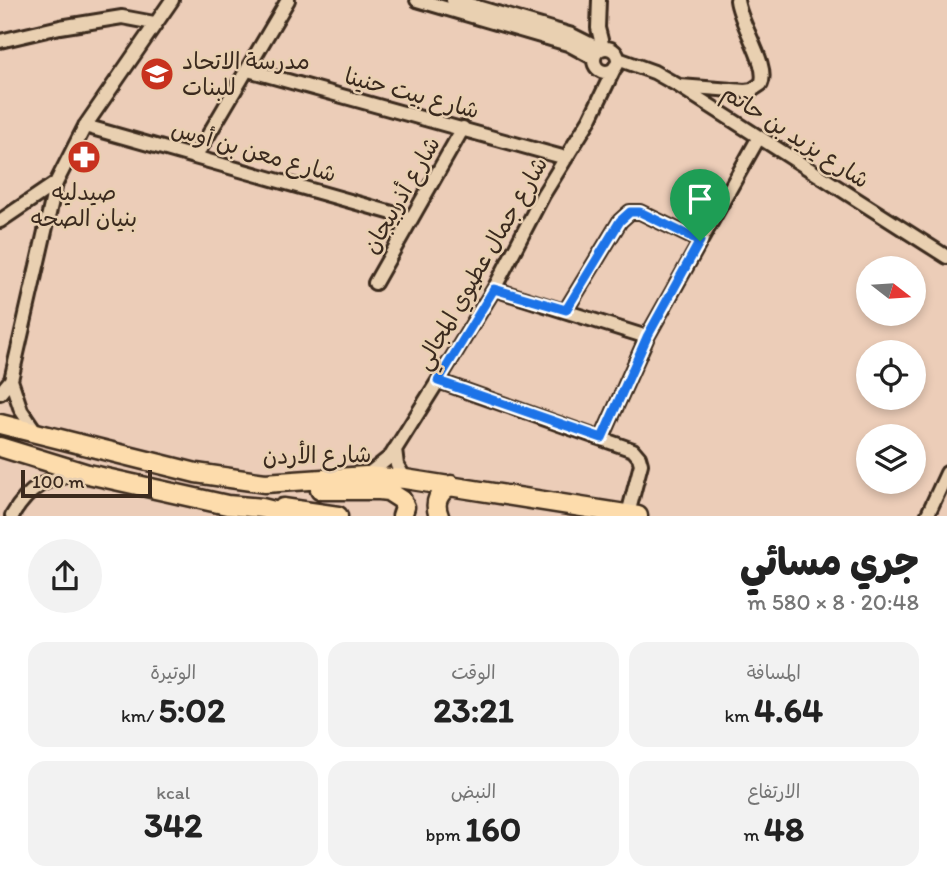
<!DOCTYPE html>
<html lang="ar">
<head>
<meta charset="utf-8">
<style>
	:root { --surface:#fff; --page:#f2f2f2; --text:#222; --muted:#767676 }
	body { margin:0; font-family:Itim,"Playpen Sans Arabic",sans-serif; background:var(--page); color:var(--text); direction:rtl; height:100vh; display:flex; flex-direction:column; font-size:26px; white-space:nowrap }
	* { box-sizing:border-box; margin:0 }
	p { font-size:23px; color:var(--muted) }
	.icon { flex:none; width:38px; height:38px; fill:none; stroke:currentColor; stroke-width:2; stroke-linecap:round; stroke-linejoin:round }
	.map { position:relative; height:516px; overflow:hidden; direction:ltr }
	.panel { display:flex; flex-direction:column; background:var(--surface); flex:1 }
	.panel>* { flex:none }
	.needle { width:46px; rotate:107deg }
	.controls { position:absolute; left:856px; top:256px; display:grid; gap:14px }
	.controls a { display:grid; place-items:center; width:70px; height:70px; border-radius:50%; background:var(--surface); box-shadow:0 4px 10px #0003; font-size:35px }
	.scale { position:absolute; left:21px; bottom:18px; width:131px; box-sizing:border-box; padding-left:7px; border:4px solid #3b2a1e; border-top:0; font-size:19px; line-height:24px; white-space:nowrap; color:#3b2a1e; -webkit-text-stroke:5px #e9d0b1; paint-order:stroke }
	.pin { position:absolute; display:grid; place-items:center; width:60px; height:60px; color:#fff; margin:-72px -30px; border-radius:50% 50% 50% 0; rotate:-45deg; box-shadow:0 0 7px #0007 }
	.pin .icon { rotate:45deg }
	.round { display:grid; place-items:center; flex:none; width:74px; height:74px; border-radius:37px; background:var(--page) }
	.headline { display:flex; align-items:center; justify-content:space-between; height:119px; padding:0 28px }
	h1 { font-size:38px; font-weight:800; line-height:52px }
	.stats { display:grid; grid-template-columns:repeat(3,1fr); gap:10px; height:119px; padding:7px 28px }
	.stats div { display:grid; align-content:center; border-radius:18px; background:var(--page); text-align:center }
	.stats b { font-size:35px; font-weight:800 }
	.stats small { font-size:19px; font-weight:400 }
	.stats p { font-size:19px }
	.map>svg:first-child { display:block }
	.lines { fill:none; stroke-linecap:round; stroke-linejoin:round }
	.minor-casing { stroke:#3b2a1e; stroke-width:18 }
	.highway-casing { stroke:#3b2a1e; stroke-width:23 }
	.minor { stroke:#e9d0b1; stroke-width:12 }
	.highway { stroke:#fddcac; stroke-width:18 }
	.route-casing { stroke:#fff; stroke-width:14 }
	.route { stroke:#1a73e8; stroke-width:9 }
	.labels { text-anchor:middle; stroke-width:5; stroke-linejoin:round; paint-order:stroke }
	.poi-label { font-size:23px; fill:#3b2a1e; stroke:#e9d0b1; text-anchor:start }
	.street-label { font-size:23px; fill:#3b2a1e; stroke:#e9d0b1 }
</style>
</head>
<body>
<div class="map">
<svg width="947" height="516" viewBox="0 0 947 516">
	<rect width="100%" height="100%" fill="#eccdb8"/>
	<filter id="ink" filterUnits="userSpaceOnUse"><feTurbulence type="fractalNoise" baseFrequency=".0143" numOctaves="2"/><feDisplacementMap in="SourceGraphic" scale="14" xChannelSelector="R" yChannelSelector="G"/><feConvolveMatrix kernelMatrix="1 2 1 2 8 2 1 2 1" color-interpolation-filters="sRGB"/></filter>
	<g filter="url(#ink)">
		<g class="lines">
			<defs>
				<path id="minor" d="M417,0L568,44L594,58
					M453,0L572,35L600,49
					M599,0L598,28L603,48
					M0,41L60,27L122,17L154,23
					M594 60a12 12 0 1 1 24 0a12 12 0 1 1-24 0Z
					M618,59L654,72L679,86L947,257
					M248,70L566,158
					M680,86L745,91L752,90L761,84C770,66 740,25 737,0
					M85,126L410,218
					M196,156L288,0
					M0,221L56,183
					M375,283L463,128
					M494,289L647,337
					M566,310L620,221L630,212H640L700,241
					M11,380L21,410L38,435
					M438,381L633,450L639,457L641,464L628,514
					M0,393L11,380L56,183L85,126L172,0
					M602,438L647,337L759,137
					M395,449L397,465L405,479
					M366,476L391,456L438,381L494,289L543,195L590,119L615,67
					M12,516C28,488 48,477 79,474
					M927,516L947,473"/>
				<path id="highway" d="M0,424L196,473L265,483L366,476L405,479L638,516
					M0,447L88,474L227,505L262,508L294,516
					M320,490H379L388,491L402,500L405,507L402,516
					M283,508L338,516
					M439,516C433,502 439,492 451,485"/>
			</defs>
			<use href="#minor" class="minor-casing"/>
			<use href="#highway" class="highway-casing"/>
			<use href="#minor" class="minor"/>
			<use href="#highway" class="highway"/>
		</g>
	</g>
	<g class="lines" filter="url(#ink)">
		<defs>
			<path id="route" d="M630,212H640L700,241L647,337L602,438L438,381L494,289L566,310L620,221Z"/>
		</defs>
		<use href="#route" class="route-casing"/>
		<use href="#route" class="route"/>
	</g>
	<defs>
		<symbol id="school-disc" viewBox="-11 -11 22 22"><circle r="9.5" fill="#c8321e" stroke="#e9d0b1"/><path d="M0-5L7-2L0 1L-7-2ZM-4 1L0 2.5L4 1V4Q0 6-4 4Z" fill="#fff"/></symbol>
		<symbol id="pharmacy-disc" viewBox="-11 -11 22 22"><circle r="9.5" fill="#c8321e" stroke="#e9d0b1"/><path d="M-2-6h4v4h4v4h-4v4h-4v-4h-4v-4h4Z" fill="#fff"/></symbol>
	</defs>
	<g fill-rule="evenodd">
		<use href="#school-disc" x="138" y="55" width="38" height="38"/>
		<use href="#pharmacy-disc" x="65" y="138" width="38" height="38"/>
	</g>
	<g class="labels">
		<g class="poi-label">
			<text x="182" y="69">مدرسة الاتحاد<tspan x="182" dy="26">للبنات</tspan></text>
			<text x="84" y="200" text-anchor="middle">صيدليه<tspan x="84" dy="26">بنيان الصحه</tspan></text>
		</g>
		<g class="street-label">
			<text transform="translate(412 93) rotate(15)" y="8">شارع بيت حنينا</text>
			<text transform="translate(796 136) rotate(33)" y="8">شارع يزيد بن حاتم</text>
			<text transform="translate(254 151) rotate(16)" y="8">شارع معن بن أوس</text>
			<text transform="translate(401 195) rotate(-60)" y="8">شارع أذربيجان</text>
			<text transform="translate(481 263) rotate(-60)" y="8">شارع جمال عطيوي المجالي</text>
			<text transform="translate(317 455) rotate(-1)" y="8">شارع الأردن</text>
		</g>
	</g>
</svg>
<div class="controls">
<a><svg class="needle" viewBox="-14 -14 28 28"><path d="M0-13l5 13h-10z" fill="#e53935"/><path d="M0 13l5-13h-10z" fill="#767676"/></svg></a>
<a><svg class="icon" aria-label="locate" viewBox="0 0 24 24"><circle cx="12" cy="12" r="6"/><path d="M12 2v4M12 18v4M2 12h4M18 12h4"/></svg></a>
<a><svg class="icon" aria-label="layers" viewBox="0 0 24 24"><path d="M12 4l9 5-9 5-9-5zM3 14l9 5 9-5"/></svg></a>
</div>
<div class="scale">100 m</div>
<div class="pin" style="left:700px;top:241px;background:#1e9e55"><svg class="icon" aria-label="arrive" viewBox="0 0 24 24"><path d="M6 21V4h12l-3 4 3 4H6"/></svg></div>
</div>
<section class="panel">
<div class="headline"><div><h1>جري مسائي</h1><p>20:48 · 8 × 580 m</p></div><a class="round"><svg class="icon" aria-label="share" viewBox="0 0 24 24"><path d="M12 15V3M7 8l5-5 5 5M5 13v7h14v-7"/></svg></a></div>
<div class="stats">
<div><p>المسافة</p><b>4.64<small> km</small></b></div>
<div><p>الوقت</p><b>23:21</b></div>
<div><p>الوتيرة</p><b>5:02<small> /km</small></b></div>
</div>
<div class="stats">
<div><p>الارتفاع</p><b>48<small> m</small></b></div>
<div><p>النبض</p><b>160<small> bpm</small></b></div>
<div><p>kcal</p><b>342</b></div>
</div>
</section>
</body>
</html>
